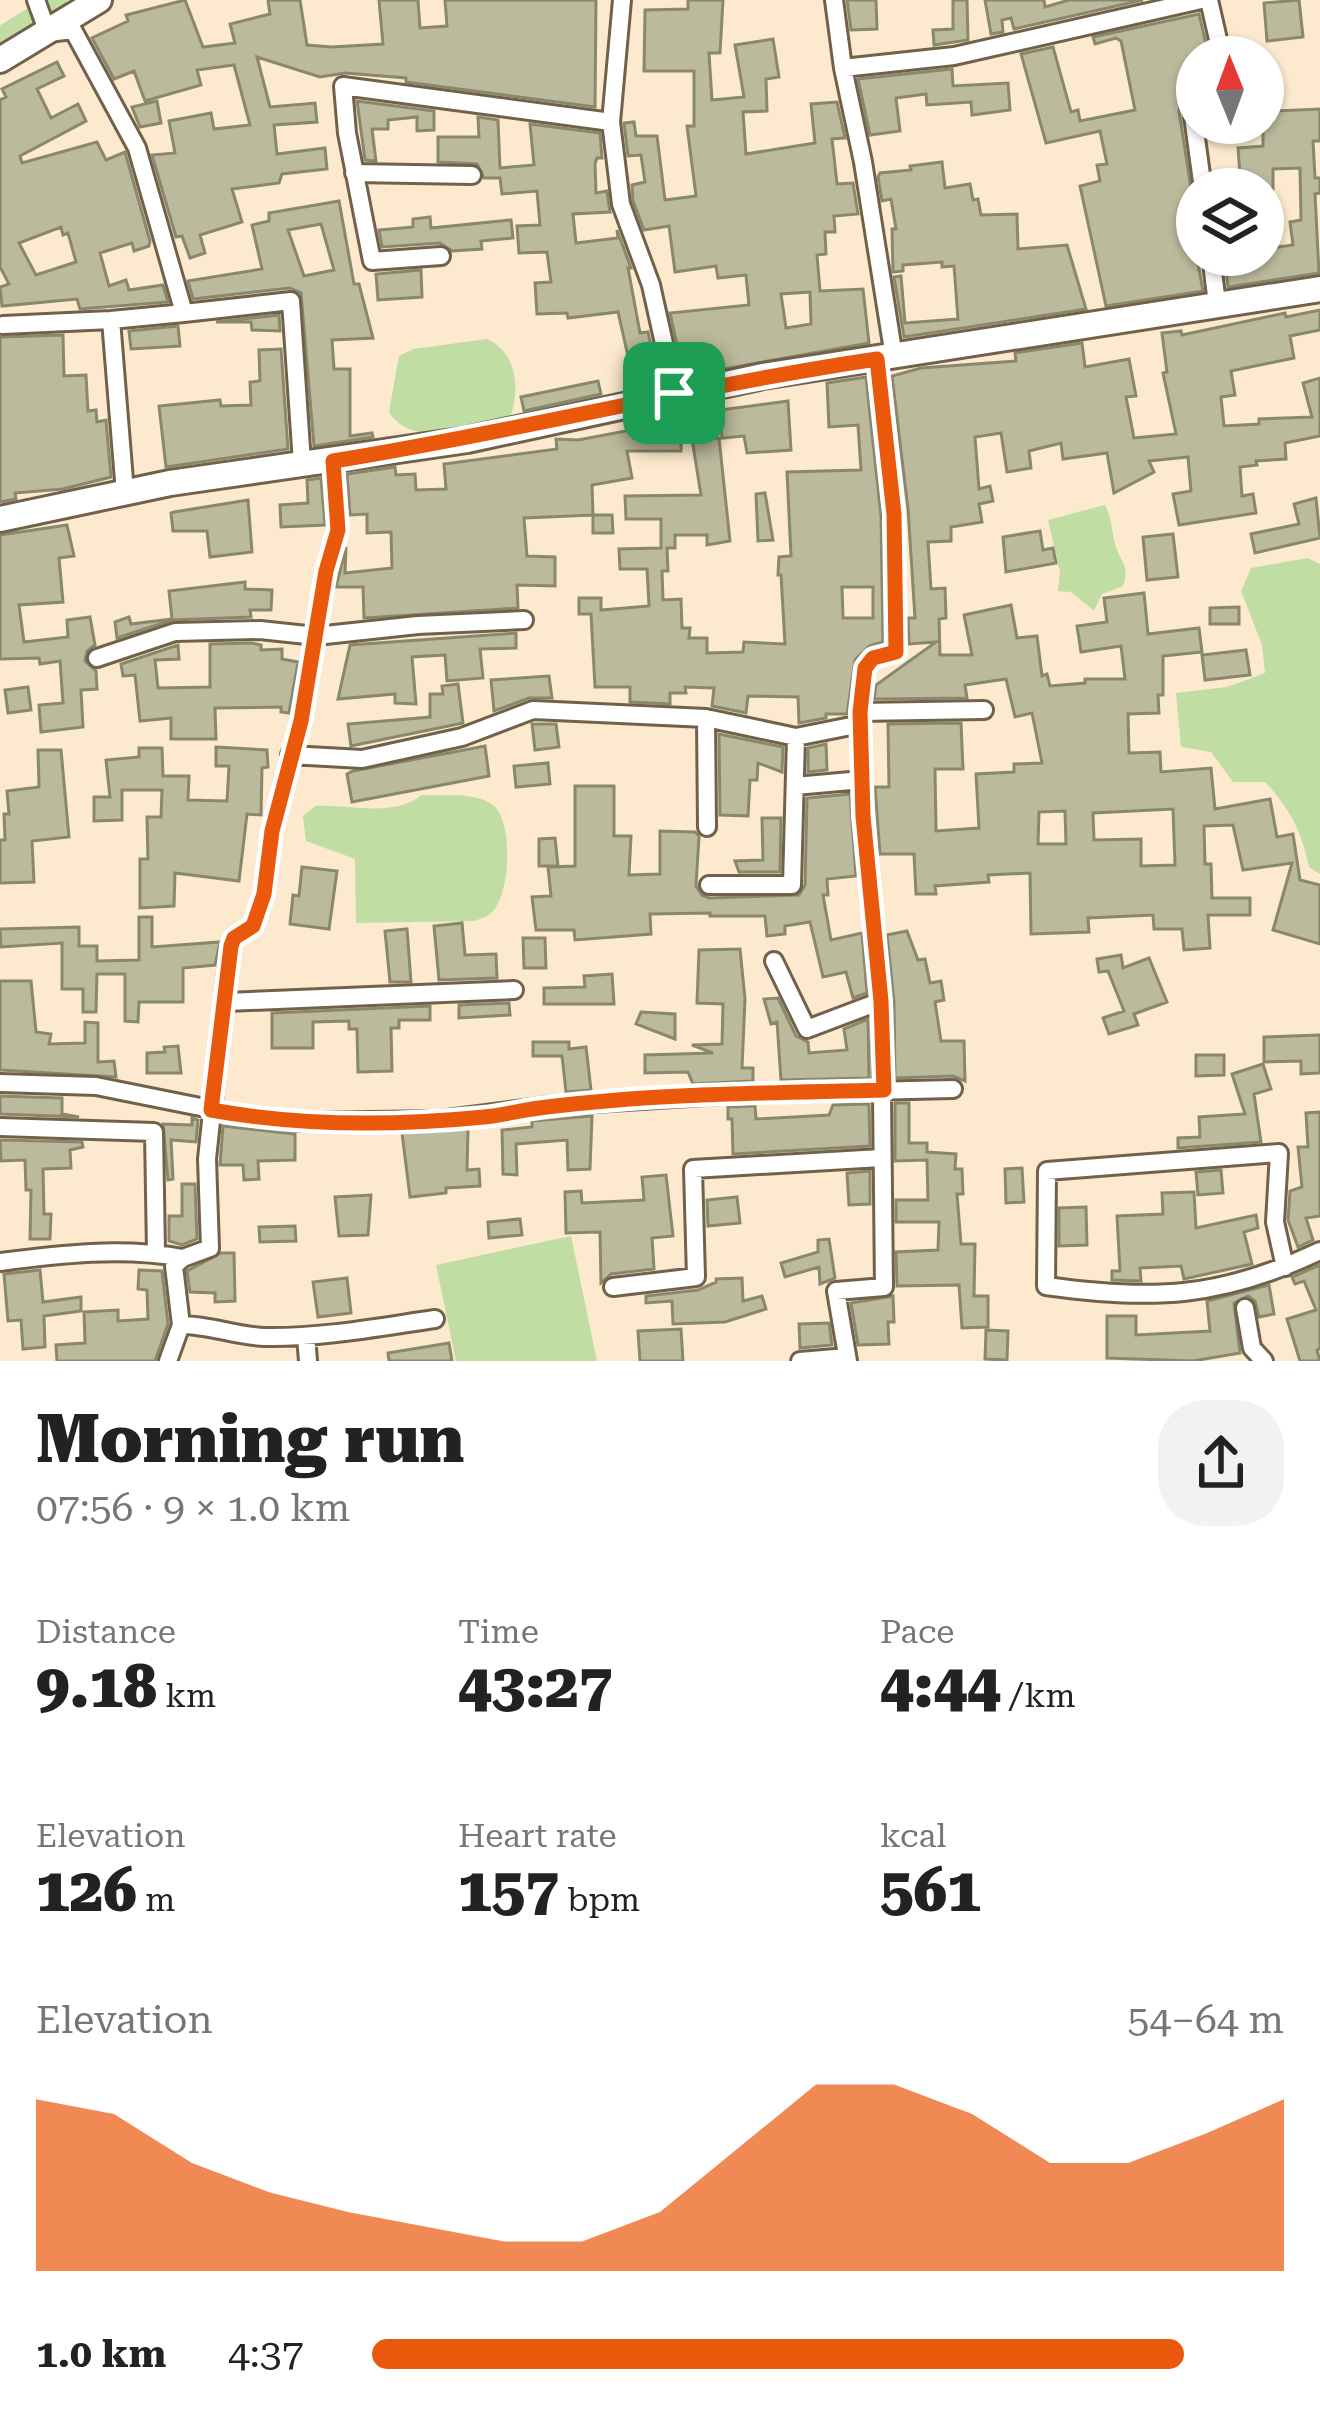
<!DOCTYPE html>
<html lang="en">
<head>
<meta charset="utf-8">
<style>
	:root { --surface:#fff; --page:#f2f2f2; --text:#222; --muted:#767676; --accent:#ea580c }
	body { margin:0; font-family:"Roboto Serif",serif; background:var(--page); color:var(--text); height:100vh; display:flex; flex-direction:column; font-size:45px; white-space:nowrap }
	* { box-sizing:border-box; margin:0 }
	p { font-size:39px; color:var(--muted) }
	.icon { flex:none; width:66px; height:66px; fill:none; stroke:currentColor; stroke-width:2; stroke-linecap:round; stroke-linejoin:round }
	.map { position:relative; height:1361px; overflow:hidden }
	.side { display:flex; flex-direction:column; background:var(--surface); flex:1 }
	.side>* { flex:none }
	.needle { width:78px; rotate:359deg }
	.buttons { position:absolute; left:1176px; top:36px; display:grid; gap:24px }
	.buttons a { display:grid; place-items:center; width:108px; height:108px; border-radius:50%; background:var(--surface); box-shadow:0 3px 9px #0004; font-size:60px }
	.pin { position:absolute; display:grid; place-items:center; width:102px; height:102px; color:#fff; margin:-51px; border-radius:24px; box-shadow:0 6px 18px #0006 }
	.round { display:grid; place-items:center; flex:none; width:126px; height:126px; border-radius:48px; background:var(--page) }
	.overview { display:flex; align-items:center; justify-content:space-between; height:204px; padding:0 36px }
	h1 { font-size:66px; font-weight:800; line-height:90px }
	.figures { display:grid; grid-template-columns:repeat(3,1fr); gap:18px; height:204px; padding:12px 36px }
	.figures div { display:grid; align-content:center }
	.figures b { font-size:60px; font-weight:800 }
	.figures small { font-size:33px; font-weight:400 }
	.figures p { font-size:33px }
	.chart { height:336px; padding:24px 36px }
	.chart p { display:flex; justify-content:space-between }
	.chart svg { width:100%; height:216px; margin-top:12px; fill:var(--accent); opacity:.7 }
	ul { padding:0 36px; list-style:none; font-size:39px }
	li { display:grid; grid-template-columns:192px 144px 1fr; align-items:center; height:90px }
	li i { height:30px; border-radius:15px; background:var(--accent) }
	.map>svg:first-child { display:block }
	.water { fill:#c0dea4 }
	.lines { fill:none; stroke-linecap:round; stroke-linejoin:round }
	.canal { stroke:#c0dea4; stroke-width:18 }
	.building { fill:#bcba9c; stroke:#8a886b; stroke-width:3; fill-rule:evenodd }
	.street-casing { stroke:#72614a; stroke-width:22 }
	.secondary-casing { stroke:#72614a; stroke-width:30 }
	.street { stroke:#fff; stroke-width:16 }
	.secondary { stroke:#fff; stroke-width:24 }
	.route-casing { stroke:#fff; stroke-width:24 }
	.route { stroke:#ea580c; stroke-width:15 }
</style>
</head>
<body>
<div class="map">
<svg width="1320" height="1361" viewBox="0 0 1320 1361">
	<rect width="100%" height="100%" fill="#fce9ce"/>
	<path class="water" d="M487,339C520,354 520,394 508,424C472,428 412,449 389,412L399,356L413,349Z
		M1105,505C1113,520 1111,532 1116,547C1122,564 1130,567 1123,586L1102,594L1094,611L1071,592L1058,591L1060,572L1048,520Z
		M1308,558L1320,564V874L1309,867C1302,832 1290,809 1265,782H1233L1211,752L1181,747L1176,693L1227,687L1265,673L1262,645L1241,591L1251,568Z
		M421,795C442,796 477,791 494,806C513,822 511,894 492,912C488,917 481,918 475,921L356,923L355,859L306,841L303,816L315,806C347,804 395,818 421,795Z
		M571,1236L597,1361H456L436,1265Z"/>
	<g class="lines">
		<path class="canal" d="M0,36L58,0"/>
	</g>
	<path class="building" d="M185,0L203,47L235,43L230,24L270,14L268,0H300L307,45L332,47L383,44L379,0H418L420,28L447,26L445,0H596L595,107L406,82V78L345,73L320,77L257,57L270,107L315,103L317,122L274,125L277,154L325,148L327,169L282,174L279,183L232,189L242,222L200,235L205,253L190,258L182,236L176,237L152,155L175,153L169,121L211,113L214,129L250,125L234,65L197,70L201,85L145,101L134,71L114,79L92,38L128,21L126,15Z
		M688,0H723L720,53H709L712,100L744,97L735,45L773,39L779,77L766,79L767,111L743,112L746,154L815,143L811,104L837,102L845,138L832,139L837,184L853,183L858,214L834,216L835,232H825L826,254L817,255L820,291L863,289L869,343L684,376L670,313L749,305L746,275L718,278L716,266L675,272L669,226L644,230L633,201L632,185L645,182L641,155L628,156L624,123L634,122L636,136H657L665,200L696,196L687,126H694V71H644L645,10L688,9ZM810,292L811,324L786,328L781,294Z
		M847,0H876L877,29L851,30Z
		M953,0H967L968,40L934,45L933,30L953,29Z
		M985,0H1044L1045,7L1069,0H1143L1014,29L1011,18L1002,20L1003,32L991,34Z
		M1299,0L1303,37L1267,41L1264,3Z
		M1199,14L1209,57H1197V87L1191,89L1192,95L1181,103L1179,111L1192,195L1186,197L1203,291L1106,306L1080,186L1100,181L1097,165L1107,164L1100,131L1046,143L1021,54L1053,47L1071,112L1078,110L1080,121L1135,110L1121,41L1116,38L1095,44L1093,37Z
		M57,62L64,76L37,89L51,118L78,104L86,121L20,156L22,163L97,142L106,160L125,152L150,241L149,246L134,251L132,243L100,253L109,286L126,280L129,290L163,285L168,302L80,309L77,299L2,306L0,287L9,284L0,267V100L6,97L2,89ZM61,227L63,235L68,233L76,262L36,275L19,243Z
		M952,69L953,86L1008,83L1010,110L972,115L971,102L927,105L926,94L896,98L900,131L870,135L858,79Z
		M157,101L161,123L140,127L132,107Z
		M357,101L434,111V130L417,131V117L388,120V129H372L376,161L365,160Z
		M1263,101H1276V111L1320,109V141H1313L1315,178H1320V193L1315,194L1319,273L1228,287L1224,255H1263V249L1293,245L1290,222L1301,220L1300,168L1273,169V189H1241L1238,148L1263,146Z
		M478,117L498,120L500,168L534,165L530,124L600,133L602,158H597L595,164L596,193L607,191L610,212L573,214L576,243L618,238L617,230L631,268H628L640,333L648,332L659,382L635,387L618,312L568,318L567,313L537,314L535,283L551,282L547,252L519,253L517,226L540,225L537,191L502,194L500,178H484L477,164L438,162V137H479Z
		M942,162L945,188L970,184L973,200L978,199L981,215L1017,214L1018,249L1067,245L1086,309L904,337L894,277L901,276L905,323L958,319L954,266L942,267V262L903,265V271L893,272L892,229H896L891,199L882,201L878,177L880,173L911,170L910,166Z
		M339,201L354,284H359L373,338L332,340L334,369H350V436L372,433L373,437L314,446L301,293L290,288L193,299L188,281L262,269L252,225L269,221V213ZM321,224L334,270L304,276L288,230Z
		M430,217L431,228L511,220L513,238L481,241L482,249L452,251L440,243L382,247L379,230L413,227V219Z
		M421,270L422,297L378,300L376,274Z
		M1320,310V330L1290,336L1294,358L1231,371L1235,395L1221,397L1224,426L1259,424V419L1312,417L1303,383L1320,378V436L1285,443L1286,459L1256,461L1257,465L1240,467L1242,496L1253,494L1256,513L1179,525L1173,494L1191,491L1188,457L1149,461L1154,472L1114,493L1107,453L1063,459L1061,443L1029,451L1031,468L1007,472L1001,433L975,437L979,489L990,486L993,501L979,504L982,522L951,527V541L928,542L931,589L945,588L946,618L939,619L940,655H972L964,615L1011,605L1017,638L1037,636L1042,676L1047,674L1050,686L1085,683V679H1125L1121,646L1081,652L1077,626L1107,622L1104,598L1144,593L1148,634L1199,628L1202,652L1163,656V695H1158L1159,713L1128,714L1129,753L1160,752L1161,772L1211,768L1215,809L1270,799L1277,837L1293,834L1300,880L1320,885V944L1273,930L1292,863L1243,870L1233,825L1204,826L1205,864H1211L1212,898H1250V915H1208L1210,948L1184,950L1182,929H1154L1153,915L1088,918L1089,932L1031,934L1030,873L988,875L989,882L935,886L936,894H916L914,854H880L875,787H889L888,724L961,723L963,769H935L936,831L979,828L976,774L1014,772V764L1042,763L1032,713L1015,717L1006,679L965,685L967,698L874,699L876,685L936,642L909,644L908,618H915L908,509L892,376L921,368L1016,361L1015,353L1082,343L1085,367L1129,359L1136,396L1126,397L1134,438L1176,434L1163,373L1167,372L1162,333L1181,331L1182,335L1285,313L1286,317ZM1173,809L1175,865L1141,866V839L1094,840L1093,813ZM1065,811L1066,844H1038L1039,812Z
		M279,315L280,331L252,330L251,322H216Z
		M178,326L180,346L131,349L129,331Z
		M63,335L64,376L86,375L88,411L96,410L97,422L106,420L111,477L63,489L15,493L16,499L0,502V337Z
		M281,349L288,449L166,467L159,406L220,400L221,406L251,405L250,382L260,381L259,350Z
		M866,377L881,516L883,642L869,646L855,660L847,714H826V718L799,723L798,697L748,696L746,713L712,706L714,688L685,687L686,693H670V704L630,702V687H595L591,614H579V598H601V610L649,606L647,569H620L619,549L661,548V519H626L625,496L701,495L692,439L719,438L730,541L707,545V535H675V548H667L668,571H662L663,600L681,599L682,628H690L689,638H707V653L743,652L744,642L785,644L781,575H778L779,557L791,556L787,472L861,470L858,425L829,427L827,383ZM842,587H873V618H843Z
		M598,381L601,394L524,411L521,397Z
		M788,401L791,450L747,453L744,436L722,438L720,410Z
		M650,417H681V451H627L632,478L592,485L593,515H612L613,533H593V515L524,518L527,556L555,557V586L517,585L518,608L364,618L363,587H336L346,547L345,573L392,568L391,532L367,533V514L350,515L347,474L395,467L396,475L415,474L416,490L446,489L444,464L557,449L556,439L578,440L642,428V419Z
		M321,478L325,525L281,527L280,505L308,503L307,480Z
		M765,493L773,540L758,541L756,494Z
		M1316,498L1320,538L1255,553L1251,534L1299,524L1294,504Z
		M248,500L252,552L210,557L207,531H173L171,513L174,512Z
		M67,525L74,556L59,558L63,602L19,605L24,642L68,637L67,620L90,617L95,645L87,651L85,661L96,671L97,689L81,690L83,727L41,732L39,705L63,703L60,661L40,664L39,658L0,659V535Z
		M1040,531L1043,550L1053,548L1056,563L1006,572L1003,537Z
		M1173,534L1178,577L1147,580L1143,537Z
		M245,582V589L272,590L271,610H250L251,617L172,620L117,638L115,622L129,617L131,624L172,619L169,591Z
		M1239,607V624H1210V608Z
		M516,633V648L480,649L483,678L447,681L445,655L412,657L416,704L395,703V694L338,699L350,645Z
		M252,643L261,645V650L282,649V659L298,662L289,713L281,712V707L215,708L216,739H171V718L140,721L135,675L123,676L121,664L178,645L179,659L155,660L158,688L210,687V644Z
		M1246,650L1250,675L1205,680L1202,655Z
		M549,676L552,698H529L494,711L491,680Z
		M458,684L463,723L351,746L348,724L430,717V694H443L442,686Z
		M28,687L31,710L8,713L5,690Z
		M532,724H556L559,747L535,750Z
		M719,734L783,747L782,772L758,763L757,780H750L748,816L720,815Z
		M826,744L827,770L808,772V748Z
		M485,746L489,776L352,802L347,774L353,771Z
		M216,747L267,750L268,767L262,768L261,815L247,814L239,881L175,873L174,906L140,908V859H148L147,817H161L162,790H122V820L94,821V797H110L106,760L139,757V748H162L163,776H189L188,800L227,801L229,766H216Z
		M38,750H61L69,837L32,841L34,882L0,883V840H5L4,814H9L7,791L39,787Z
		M548,763L550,784L516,787L514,766Z
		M575,786H614V836H631L629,875L660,874V831L695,832L699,836L696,886L702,895L709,898L799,895L805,885L807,798L850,794L856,876L827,879L828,895H823L831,940L862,933L867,993L853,998L846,972L823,977L810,922L785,926V934L767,936L765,916H710V913L650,914L651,934L575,940L574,930H536L532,897L551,896L548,867L575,866Z
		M762,818H781L780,872H739L735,861L763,860Z
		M555,838L558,866H539V839Z
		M302,867L337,871L329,929L290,924L293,895L299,896Z
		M139,917H152V947L220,942L215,965L183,968V1002H139L138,1022L125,1021V974H97L96,1012H83V989H62V943L1,947L0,929L79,927V946H97V961L139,960Z
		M462,923L465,955L496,954L497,978L439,980L434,926Z
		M407,929L411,982H390L385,931Z
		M907,931L918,960L925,959L930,983L941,981L944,1000L935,1002L941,1041H964L965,1081L953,1076L895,1078L894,1001L887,935Z
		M523,938H545L546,968H524Z
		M740,949L745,999L742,1068H753V1081L693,1084L688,1072L645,1073V1055L713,1053L692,1045L722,1044L723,1004L697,1003L699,950Z
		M1121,955L1123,968L1149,958L1167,1002L1134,1014L1138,1025L1109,1034L1103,1018L1124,1011L1108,971L1099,972L1097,959Z
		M612,974L614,1004H544V988L585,987L584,976Z
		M0,981H31L36,1032L51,1034L49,1044L85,1043V1022L98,1023V1062L114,1061L116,1077L0,1070Z
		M778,998L796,1036L808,1042L809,1053L847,1050L844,1029L868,1019L869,1078L781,1080L777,1022L771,1024L764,999Z
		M509,1003L510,1015L459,1018V1005Z
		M430,1006V1020H399V1028H391L392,1071L358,1072L357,1029H349V1021L313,1022V1048H272V1013Z
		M641,1012L675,1014V1039L636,1024Z
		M1320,1035V1073L1301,1074V1061L1264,1062V1037Z
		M533,1042H569V1049L586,1047L591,1090L566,1092L562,1056H533Z
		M178,1046L181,1073H147V1053L165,1052L164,1047Z
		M1196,1055H1224V1075L1196,1076Z
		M1263,1064L1271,1089L1254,1094L1261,1142L1178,1148V1138L1200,1137L1199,1117L1245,1114L1232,1074Z
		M0,1096L62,1098V1114L79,1117L0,1114Z
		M895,1103H909V1143H927V1152L956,1154L955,1169H962L963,1194H957L961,1244H975L974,1296H988V1327L962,1328L959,1285L897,1286L896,1252L938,1250L939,1222H896V1200H928L927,1160L895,1161Z
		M869,1104L870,1146L733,1154L732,1119H728V1107L755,1106L756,1119L829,1115L833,1105Z
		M1320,1112V1216L1306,1218L1313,1240L1298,1247L1288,1220L1290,1191L1302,1187L1298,1147H1308L1306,1113Z
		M592,1116L590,1169L568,1170L567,1140L516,1144L517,1175L503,1174L502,1130L532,1127V1121Z
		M192,1118L198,1120L196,1142L171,1140L173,1179L168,1180L163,1124L192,1125Z
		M223,1126L295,1134V1160L258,1161L259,1179L244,1180L243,1165H220Z
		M468,1129L467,1170L479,1169L480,1186L446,1188V1193L410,1197L402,1133Z
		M0,1140L82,1142L83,1147L70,1150L71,1168L43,1169L44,1214H51L50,1239H30L31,1190H26L25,1160L1,1161Z
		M1022,1168L1024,1202L1006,1203L1005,1169Z
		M1221,1170L1223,1193L1198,1195L1196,1172Z
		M870,1171V1204L849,1205L847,1173Z
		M666,1175L673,1236L652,1238L654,1269L611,1274L601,1283L600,1232L566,1233L565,1192L581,1191L582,1203L644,1200L642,1177Z
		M182,1184H195L197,1239L182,1245L169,1241V1216H182Z
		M1194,1192L1196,1228L1256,1215L1258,1228L1244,1232L1252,1264L1184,1279L1181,1266L1140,1268L1141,1281L1112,1280V1271H1120L1117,1216L1163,1214L1162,1193Z
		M371,1195L368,1235L339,1236L335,1197Z
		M737,1197L740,1223L708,1226L707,1200Z
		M1086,1207L1087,1245L1059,1246V1208Z
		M520,1219L522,1235L489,1238L488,1222Z
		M295,1226L296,1241L260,1242L259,1227Z
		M829,1239L835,1278L820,1284L819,1267L785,1277L781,1263L818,1252V1240Z
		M221,1253H234L235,1301L215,1302V1293L190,1292L187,1271Z
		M1320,1265V1349L1317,1350L1320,1361H1300L1287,1319L1316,1310L1304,1281L1295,1284L1292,1277Z
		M40,1270L43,1302L81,1297V1311L44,1316L45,1347L23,1349L21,1320L8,1321L4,1274Z
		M139,1270L162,1271L168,1324L155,1361H57L56,1345L85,1343L84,1312L118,1310V1321L148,1319L147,1290L138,1289Z
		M347,1278L351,1313L318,1317L313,1282Z
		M742,1278L743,1301L762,1296L766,1309L725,1322L673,1324L672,1301L646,1303V1296L698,1290L716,1282V1279Z
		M1269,1285L1274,1314L1259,1317L1255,1301L1248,1296L1234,1303L1240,1353L1193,1361L1107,1358V1316H1136V1335L1210,1331L1207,1301Z
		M893,1296L894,1322H888L889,1344L858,1345L851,1303Z
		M829,1323L832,1345L800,1348L799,1324Z
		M681,1329L683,1361H640L638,1331Z
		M986,1330L1008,1331L1007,1360L985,1359Z
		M449,1343L452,1361H389L388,1353Z"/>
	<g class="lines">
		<defs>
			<path id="street" d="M36,0L48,33L73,30L137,148L184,313L111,320L125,493
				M622,0L611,122L621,204L651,285L675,393
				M834,0L843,68
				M1209,0L1222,57
				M1197,109H1192L1203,189
				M354,173L472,175
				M1211,255L1217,304
				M441,256L372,261L347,133L343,86L611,122
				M184,313L291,301L302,463
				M3,325L111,320
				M894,357L863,162L843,68L954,56L1201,0
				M97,658L175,632L260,630L316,636L418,625L524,620
				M860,712L984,710
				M706,718L707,827
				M290,755L362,759L462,737L533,710L706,718L796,737L861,724
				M795,786L862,780
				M709,885H792L796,737
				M774,961L807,1029L881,1001
				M227,1002L514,990
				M0,1083L96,1086L250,1117L301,1122L440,1120L548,1106L736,1094L953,1089
				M0,1127L154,1132L156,1253
				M0,1262C61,1254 122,1247 183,1258
				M1285,1267L1275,1222L1279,1153L1047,1171L1046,1286C1152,1301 1221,1298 1320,1251
				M613,1287L696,1277L693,1169L881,1158
				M1245,1308L1252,1348L1264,1361
				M181,1325C210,1325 236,1336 265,1337C322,1338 379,1327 435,1319
				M306,1336L308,1361
				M168,1361L181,1325L174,1266L183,1258L210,1248L207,1159L228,961L234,937L253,926L264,894L272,831L301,720L326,571L338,530L333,461
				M800,1361L847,1357
				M848,1361L836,1291L884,1287L881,1001L863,816L860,712L865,667L873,658L896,652L894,515L877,359"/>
			<path id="secondary" d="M0,60L99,0
				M0,519L170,483L467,440L763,376L1320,289"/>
		</defs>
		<use href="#street" class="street-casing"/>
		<use href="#secondary" class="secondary-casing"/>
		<use href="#street" class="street"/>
		<use href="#secondary" class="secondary"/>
	</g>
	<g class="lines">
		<defs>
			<path id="route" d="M877,359L894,514L896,652L873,658L865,668L860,712L863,816L881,1001L884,1090C773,1093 658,1093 547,1107C526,1109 505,1115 484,1117C394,1126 300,1126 211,1110L231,946L234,938L253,926L264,894L272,831L301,721L326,571L338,530L333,461C516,432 694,386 877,359Z"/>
		</defs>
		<use href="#route" class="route-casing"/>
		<use href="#route" class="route"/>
	</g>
</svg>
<div class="buttons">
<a><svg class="needle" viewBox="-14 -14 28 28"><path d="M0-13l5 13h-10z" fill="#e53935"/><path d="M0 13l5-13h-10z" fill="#767676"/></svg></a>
<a><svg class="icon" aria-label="layers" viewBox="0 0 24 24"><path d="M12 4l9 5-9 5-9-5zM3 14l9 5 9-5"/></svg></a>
</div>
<div class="pin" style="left:674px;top:393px;background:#1e9e55"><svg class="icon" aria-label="arrive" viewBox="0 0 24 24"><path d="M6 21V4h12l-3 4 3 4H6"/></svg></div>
</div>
<section class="side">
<div class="overview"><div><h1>Morning run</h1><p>07:56 · 9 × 1.0 km</p></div><a class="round"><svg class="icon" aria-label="share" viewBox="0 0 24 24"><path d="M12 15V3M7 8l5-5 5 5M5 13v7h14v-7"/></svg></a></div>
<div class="figures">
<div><p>Distance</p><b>9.18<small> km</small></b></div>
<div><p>Time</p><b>43:27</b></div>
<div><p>Pace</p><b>4:44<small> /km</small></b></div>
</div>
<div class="figures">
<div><p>Elevation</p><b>126<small> m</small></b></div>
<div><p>Heart rate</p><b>157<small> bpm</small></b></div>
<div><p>kcal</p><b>561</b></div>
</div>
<div class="chart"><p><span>Elevation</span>54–64 m</p>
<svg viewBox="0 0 160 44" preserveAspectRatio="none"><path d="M0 44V9L10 12L20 22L30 28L40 32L50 35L60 38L70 38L80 32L90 19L100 6L110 6L120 12L130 22L140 22L150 16L160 9V44z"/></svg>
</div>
<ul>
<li><b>1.0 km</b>4:37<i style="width:89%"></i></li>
</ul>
</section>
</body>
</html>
